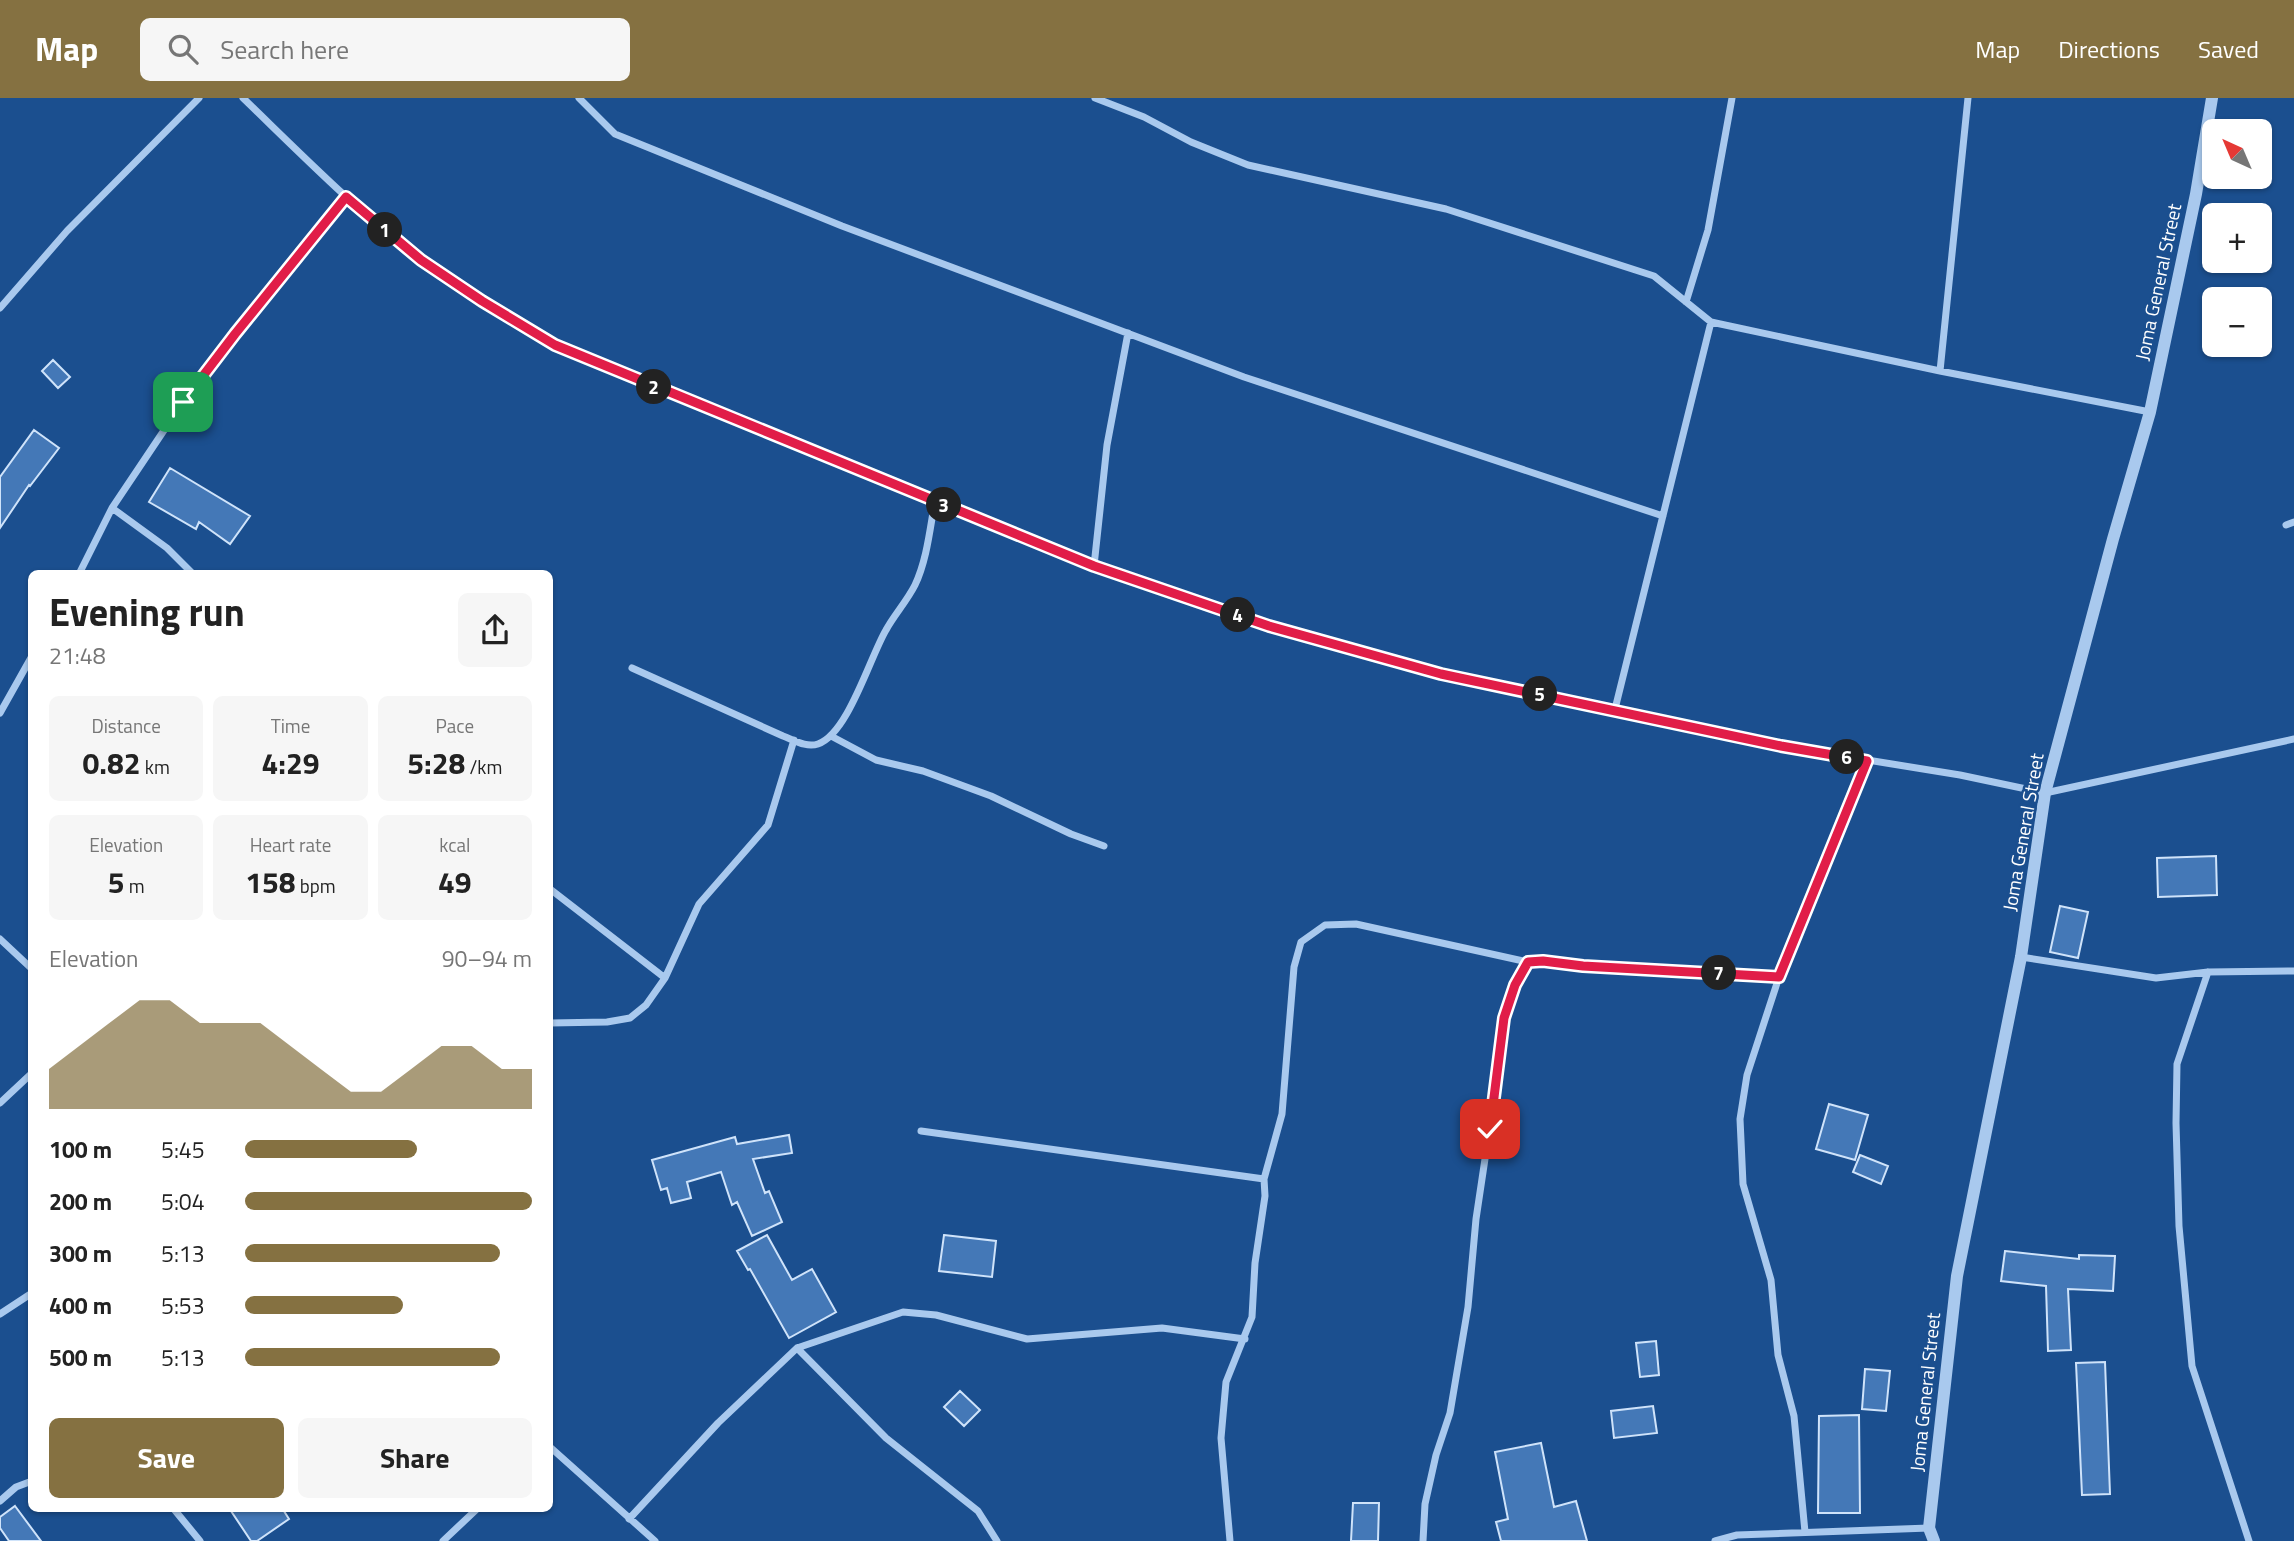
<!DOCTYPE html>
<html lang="en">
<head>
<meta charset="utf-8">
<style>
	:root { --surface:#fff; --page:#f6f6f6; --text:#222; --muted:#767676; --accent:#857141 }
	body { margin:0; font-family:"Titillium Web",sans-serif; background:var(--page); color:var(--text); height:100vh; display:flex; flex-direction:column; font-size:26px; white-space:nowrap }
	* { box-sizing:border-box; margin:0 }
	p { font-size:23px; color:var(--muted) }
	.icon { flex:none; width:38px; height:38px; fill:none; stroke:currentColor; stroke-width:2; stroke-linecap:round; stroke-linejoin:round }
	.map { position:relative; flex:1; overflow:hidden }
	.panel { position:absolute; left:28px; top:472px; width:525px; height:942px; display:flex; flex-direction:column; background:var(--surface); border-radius:10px; box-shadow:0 2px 5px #0004 }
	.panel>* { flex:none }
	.needle { width:46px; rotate:316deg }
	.controls { position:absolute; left:2202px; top:21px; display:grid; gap:14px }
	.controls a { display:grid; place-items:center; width:70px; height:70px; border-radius:10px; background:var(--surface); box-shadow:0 2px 5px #0004; font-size:35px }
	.pin { position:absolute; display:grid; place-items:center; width:60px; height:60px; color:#fff; margin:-30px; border-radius:14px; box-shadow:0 4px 10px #0006 }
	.km { position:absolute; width:35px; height:35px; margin:-18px; border-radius:50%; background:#222; color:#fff; font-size:19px; line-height:35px; text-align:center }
	.round { display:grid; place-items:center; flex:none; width:74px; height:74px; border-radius:10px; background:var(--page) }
	.headline { display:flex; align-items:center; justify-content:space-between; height:119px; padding:0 21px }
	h1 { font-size:38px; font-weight:700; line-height:52px }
	.figures { display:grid; grid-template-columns:repeat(3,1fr); gap:10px; height:119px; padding:7px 21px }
	.figures div { display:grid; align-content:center; border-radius:10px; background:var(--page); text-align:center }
	.figures b { font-size:30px; font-weight:700 }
	.figures small { font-size:19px; font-weight:400 }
	.figures p { font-size:19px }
	.chart { height:196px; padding:14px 21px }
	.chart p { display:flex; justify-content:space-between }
	.chart svg { width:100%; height:126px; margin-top:7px; fill:var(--accent); opacity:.7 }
	.action { display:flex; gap:14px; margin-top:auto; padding:14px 21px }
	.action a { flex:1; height:80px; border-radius:10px; background:var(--accent); color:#fff; font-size:28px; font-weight:700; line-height:80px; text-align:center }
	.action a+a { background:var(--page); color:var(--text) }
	ul { padding:0 21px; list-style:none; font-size:23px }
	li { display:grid; grid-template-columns:112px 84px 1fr; align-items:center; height:52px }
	li i { height:18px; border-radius:9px; background:var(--accent) }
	header { display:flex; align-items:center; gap:42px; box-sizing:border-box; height:98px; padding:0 35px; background:var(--accent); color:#fff }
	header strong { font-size:33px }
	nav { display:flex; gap:38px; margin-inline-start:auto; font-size:24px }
	.search { width:490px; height:63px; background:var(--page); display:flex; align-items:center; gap:18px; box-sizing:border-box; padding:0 24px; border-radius:10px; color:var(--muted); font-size:26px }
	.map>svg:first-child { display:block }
	.building { fill:#4478b7; stroke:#cfe3fa; stroke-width:2 }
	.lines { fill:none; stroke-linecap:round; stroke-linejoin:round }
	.minor { stroke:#a9c9ee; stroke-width:7 }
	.tertiary { stroke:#a9c9ee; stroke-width:12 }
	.route-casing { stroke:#fff; stroke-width:14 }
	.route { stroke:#e11d48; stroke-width:9 }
	.labels { text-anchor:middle; stroke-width:5; stroke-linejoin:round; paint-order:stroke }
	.street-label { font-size:19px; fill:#fff; stroke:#1b4f8f }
</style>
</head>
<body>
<header>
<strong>Map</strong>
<div class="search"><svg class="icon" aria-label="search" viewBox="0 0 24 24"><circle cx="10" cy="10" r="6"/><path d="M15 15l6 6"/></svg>Search here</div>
<nav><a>Map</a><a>Directions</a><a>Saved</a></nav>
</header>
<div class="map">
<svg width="2294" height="1443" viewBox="0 0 2294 1443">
	<rect width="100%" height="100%" fill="#1b4f8f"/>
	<path class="building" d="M53,262L70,279L58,290L42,273Z
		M34,332L59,350L30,388L29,387L0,430V379Z
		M170,370L250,418L230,446L199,424L196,431L149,404Z
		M2216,758L2217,797L2158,799L2157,760Z
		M2060,808L2088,814L2078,860L2050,854Z
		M1829,1006L1868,1017L1855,1062L1816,1051Z
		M789,1037L792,1055L753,1061L765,1095L769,1093L782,1124L752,1138L737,1104L732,1107L721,1074L687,1084L691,1100L671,1105L667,1090L661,1092L652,1062L735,1039L737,1046Z
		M1860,1057L1888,1068L1881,1086L1853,1074Z
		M767,1137L792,1182L812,1171L836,1214L789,1240L750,1171L748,1172L737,1153Z
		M944,1137L996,1143L992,1179L939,1173Z
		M2005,1153L2079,1161V1157L2115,1158L2113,1193L2068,1191L2071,1252L2048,1253L2046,1188L2001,1183Z
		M1656,1243L1659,1277L1640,1279L1636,1245Z
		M2105,1264L2110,1396L2082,1397L2076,1265Z
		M1865,1271L1890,1273L1886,1313L1862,1311Z
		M960,1293L980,1312L964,1328L944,1309Z
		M1653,1308L1657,1335L1614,1340L1611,1313Z
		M1859,1317L1860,1415H1818L1819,1318Z
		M1541,1345L1554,1409L1576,1403L1587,1443H1501L1496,1424L1508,1421L1495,1354Z
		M1353,1405H1379L1378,1443H1351Z
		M15,1408L41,1443H9L0,1430V1419Z
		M229,1410H282L289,1421L257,1443H251Z"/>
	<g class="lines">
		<path class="minor" d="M243,0C300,55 357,113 420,161C462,193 509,220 555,247L1094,468L1269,528L1441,576L1781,648L1960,677L2045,695L2294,641
			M579,0L615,36L842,128L1244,279L1663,418
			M1095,0L1144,19L1191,44L1248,67L1446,111L1654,178L1711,224
			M1686,204L1708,132L1732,0
			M0,210L67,133L199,0
			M1940,273L1968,0
			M112,410L167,450L193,476
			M2286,427L2294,424
			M1094,468L1107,347L1128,235
			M79,476L112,410L183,304L235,236L346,99
			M632,570L783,638C794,642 806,650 818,646C848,636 870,559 886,532C894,517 907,503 915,487C927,462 930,430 935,403
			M1615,611L1711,224L1940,273L2150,314
			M0,615L32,558
			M831,638L876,662L923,673L991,698L1071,736L1104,748
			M550,791L665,880
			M0,841L32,871
			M2021,859L2156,880L2208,874L2294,873
			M2208,874L2177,966L2176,1025L2179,1128L2192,1268L2249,1443
			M550,925L607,924L630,920L646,907L665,880L699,806L768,727L794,642
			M0,1005L32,975
			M921,1033L1264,1081
			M0,1216L32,1195
			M797,1250L886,1340L978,1413L997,1443
			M550,1349L655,1443
			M0,1403L16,1389L32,1383
			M173,1410L200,1443
			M629,1421L718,1325L797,1250L903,1214L936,1217L1027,1241L1162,1230L1245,1241
			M1805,1434L1794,1318L1778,1257L1771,1182L1743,1086L1740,1021L1747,977L1779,879L1867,663
			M443,1443L478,1410
			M1230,1443L1221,1340L1226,1284L1252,1219L1255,1165L1265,1098L1264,1081L1282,1016L1294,869L1301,844L1325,827L1356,826L1528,864
			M1423,1443L1425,1406L1436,1357L1450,1315L1468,1209L1476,1121L1501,954L1504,920L1515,887L1528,864L1543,863L1583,868L1779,879
			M1715,1443L1737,1437L1929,1430"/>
		<path class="tertiary" d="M1934,1443L1929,1430L1957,1178L2021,859L2045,695L2113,441L2150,314L2196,96L2212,0"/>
	</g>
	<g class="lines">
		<defs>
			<path id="route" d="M183,304L235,236L346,99L421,162L482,203L555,247L1094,468L1269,528L1441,576L1781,648L1867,663L1779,879L1583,868L1543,863L1528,864L1515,887L1504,920L1490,1031"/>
		</defs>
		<use href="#route" class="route-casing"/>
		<use href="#route" class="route"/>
	</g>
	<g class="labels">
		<g class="street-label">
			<text transform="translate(2158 184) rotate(-78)" y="7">Joma General Street</text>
			<text transform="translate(2023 734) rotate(-80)" y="7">Joma General Street</text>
			<text transform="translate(1925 1294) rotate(-84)" y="7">Joma General Street</text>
		</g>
	</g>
</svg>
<div class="controls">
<a><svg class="needle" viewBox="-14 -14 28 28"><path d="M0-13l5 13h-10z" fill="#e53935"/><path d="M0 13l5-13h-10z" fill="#767676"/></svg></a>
<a>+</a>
<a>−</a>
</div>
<div class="pin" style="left:183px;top:304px;background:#1e9e55"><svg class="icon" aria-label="arrive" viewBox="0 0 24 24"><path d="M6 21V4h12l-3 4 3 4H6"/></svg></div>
<div class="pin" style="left:1490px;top:1031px;background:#d93025"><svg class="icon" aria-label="check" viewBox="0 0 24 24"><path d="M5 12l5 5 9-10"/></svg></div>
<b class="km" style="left:385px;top:132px">1</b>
<b class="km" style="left:654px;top:289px">2</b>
<b class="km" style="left:944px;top:407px">3</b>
<b class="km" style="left:1238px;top:517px">4</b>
<b class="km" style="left:1540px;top:596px">5</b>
<b class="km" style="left:1847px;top:659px">6</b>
<b class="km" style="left:1719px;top:875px">7</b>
<section class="panel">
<div class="headline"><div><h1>Evening run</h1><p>21:48</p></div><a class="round"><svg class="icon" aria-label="share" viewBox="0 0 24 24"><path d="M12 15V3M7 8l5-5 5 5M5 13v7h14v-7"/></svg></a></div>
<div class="figures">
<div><p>Distance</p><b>0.82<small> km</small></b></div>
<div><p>Time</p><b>4:29</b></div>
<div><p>Pace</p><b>5:28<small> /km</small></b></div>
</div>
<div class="figures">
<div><p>Elevation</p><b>5<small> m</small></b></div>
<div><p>Heart rate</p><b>158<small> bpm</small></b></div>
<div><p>kcal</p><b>49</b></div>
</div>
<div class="chart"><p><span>Elevation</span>90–94 m</p>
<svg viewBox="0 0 160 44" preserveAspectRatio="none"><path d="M0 44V30L10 22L20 14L30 6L40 6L50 14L60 14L70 14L80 22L90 30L100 38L110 38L120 30L130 22L140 22L150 30L160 30V44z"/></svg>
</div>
<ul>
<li><b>100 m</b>5:45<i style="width:60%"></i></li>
<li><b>200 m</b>5:04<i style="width:100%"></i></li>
<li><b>300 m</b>5:13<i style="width:89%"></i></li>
<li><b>400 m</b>5:53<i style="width:55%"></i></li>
<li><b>500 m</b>5:13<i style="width:89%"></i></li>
</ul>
<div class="action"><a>Save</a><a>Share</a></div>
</section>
</div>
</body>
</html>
